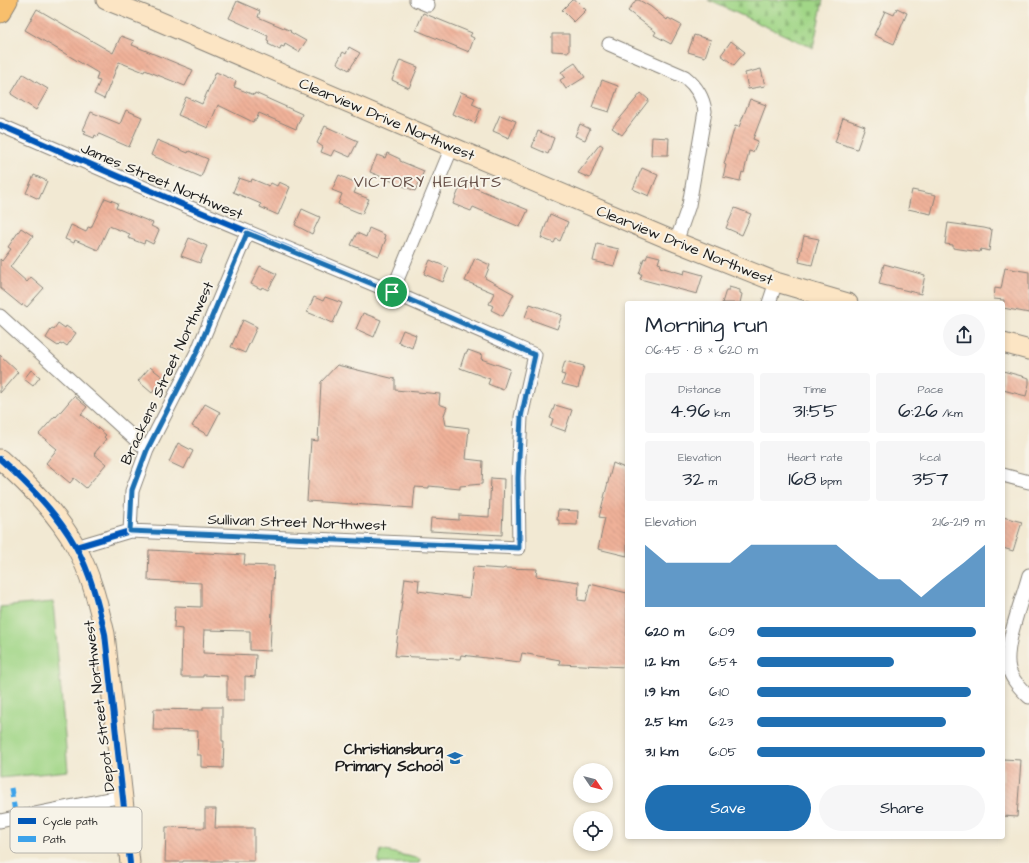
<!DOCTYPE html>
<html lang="en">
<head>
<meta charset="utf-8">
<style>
	:root { --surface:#fff; --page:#f6f6f7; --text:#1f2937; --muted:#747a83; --accent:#1f6fb2 }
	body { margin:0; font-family:"Architects Daughter",sans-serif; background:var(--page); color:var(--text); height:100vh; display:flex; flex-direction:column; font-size:15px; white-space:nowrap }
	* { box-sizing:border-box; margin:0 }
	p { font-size:13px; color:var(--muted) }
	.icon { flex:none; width:22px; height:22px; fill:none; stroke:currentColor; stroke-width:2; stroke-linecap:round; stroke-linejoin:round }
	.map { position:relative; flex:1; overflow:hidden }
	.side { position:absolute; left:625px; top:301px; width:380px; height:538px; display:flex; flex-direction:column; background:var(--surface); border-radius:4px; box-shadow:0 2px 6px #0003 }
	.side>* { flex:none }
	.needle { width:26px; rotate:125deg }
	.buttons { position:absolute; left:573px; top:763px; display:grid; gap:8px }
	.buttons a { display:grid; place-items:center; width:40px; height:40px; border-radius:50%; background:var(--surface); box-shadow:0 2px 6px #0003; font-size:20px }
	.pin { position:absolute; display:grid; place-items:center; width:34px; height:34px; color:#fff; margin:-17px; border:2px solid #fff; border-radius:50%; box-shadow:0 1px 4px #0007 }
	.round { display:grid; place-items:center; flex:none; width:42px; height:42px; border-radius:21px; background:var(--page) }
	.headline { display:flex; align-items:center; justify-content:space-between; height:68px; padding:0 20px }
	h1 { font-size:22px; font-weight:600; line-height:30px }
	.stats { display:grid; grid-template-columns:repeat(3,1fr); gap:6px; height:68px; padding:4px 20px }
	.stats div { display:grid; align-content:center; border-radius:4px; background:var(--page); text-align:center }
	.stats b { font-size:20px; font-weight:600 }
	.stats small { font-size:11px; font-weight:400 }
	.stats p { font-size:11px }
	.chart { height:112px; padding:8px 20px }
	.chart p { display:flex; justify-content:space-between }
	.chart svg { width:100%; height:72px; margin-top:4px; fill:var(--accent); opacity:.7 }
	.cta { display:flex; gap:8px; margin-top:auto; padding:8px 20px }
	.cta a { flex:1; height:46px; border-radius:24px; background:var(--accent); color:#fff; font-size:16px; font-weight:600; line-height:46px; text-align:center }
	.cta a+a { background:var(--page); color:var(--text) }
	ul { padding:0 20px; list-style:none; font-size:13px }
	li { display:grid; grid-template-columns:64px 48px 1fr; align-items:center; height:30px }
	li i { height:10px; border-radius:5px; background:var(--accent) }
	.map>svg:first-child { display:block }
	.green { fill:#a1d687; stroke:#5e7952 }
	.cemetery { fill:url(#cemetery-stones); stroke:#5e7952 }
	.park { fill:url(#park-tufts); stroke:#5e7952 }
	.building { fill:url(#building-back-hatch) }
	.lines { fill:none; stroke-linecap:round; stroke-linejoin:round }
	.street-casing { stroke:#878278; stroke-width:15 }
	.secondary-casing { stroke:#878278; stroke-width:21 }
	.primary-casing { stroke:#878278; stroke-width:23 }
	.street { stroke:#fff; stroke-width:13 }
	.secondary { stroke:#fce5c4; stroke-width:19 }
	.primary { stroke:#f8bf6c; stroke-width:21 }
	.quiet { stroke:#3da2ea; stroke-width:5; stroke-dasharray:10 5; stroke-linecap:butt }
	.cycleway-casing { stroke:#f7f3e8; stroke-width:8 }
	.cycleway { stroke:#0057b8; stroke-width:6 }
	.route-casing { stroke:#fff; stroke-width:8 }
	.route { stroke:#1f6fb2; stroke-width:5 }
	.labels { text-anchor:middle; stroke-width:4; stroke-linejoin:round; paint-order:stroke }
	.street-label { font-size:15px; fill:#1c1c1c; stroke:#f7f3e8 }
	.poi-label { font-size:15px; font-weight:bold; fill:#1c1c1c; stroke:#f7f3e8; text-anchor:end }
	.neighbourhood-label { font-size:16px; letter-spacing:1px; fill:#665048; stroke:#f7f3e8 }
	.key { fill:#f7f3e8; stroke:#b5b2ab; stroke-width:1 }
	.key-label { font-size:11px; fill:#1c1c1c }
</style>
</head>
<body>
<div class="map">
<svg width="1029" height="863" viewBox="0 0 1029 863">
	<defs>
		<pattern id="cemetery-stones" width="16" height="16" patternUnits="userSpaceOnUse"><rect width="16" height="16" fill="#a1d687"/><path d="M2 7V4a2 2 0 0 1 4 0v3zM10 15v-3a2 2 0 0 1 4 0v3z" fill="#8ab774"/></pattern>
		<pattern id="park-tufts" width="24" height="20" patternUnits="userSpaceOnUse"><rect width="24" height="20" fill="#a1d687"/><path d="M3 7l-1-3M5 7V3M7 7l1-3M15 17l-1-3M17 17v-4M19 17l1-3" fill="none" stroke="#8ab774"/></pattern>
		<pattern id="building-back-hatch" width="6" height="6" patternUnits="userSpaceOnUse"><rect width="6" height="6" fill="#efb199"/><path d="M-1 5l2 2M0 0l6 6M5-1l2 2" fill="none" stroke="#cc9883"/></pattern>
	</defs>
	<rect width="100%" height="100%" fill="#f7f3e8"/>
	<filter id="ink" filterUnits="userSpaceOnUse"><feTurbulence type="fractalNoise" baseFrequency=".025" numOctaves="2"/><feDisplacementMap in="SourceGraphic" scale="8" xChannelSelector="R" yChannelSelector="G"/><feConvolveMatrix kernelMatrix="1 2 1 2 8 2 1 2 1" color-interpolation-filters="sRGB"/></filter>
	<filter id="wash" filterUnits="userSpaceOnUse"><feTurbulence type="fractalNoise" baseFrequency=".012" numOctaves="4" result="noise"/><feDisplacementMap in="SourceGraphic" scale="16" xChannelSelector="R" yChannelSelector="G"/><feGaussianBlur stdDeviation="0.9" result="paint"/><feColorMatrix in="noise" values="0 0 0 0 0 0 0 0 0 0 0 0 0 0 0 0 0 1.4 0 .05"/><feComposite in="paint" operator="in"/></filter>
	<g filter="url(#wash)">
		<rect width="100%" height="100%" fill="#f2e9d3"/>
		<path class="green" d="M53,602L68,771L0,778V607Z"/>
		<path class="cemetery" d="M708,0H823L813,48Z"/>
		<path class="park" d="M381,850L420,859L419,863H378Z"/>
		<g id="blocks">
			<path class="building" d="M572,0H576L586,10L574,22L562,10Z
				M636,0H639L651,7L667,20L668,18L681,25L671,44L654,35L656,32L628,11Z
				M237,1L260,11L258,17L291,31L290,32L306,41L299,52L285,44L284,47L281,46L280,50L268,44L269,41L267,40L268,36L229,18Z
				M897,8L907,13L894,44L874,35L885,11L894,15Z
				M37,9L113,53L121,36L134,41L132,45L193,70L185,86L145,70L144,72L119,62L104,99L94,94L100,81L96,80L98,73L25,30Z
				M423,13L472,33L470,36L474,38L469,52L416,30Z
				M552,34H569V52L552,51Z
				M694,35L711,40L705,57L688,52Z
				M731,41L745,52L734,65L721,55Z
				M349,47L360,53L349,70L337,63L343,52L346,54Z
				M400,60L418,67L409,88L392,80Z
				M575,63L585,77L566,89L560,80L565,77L561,72Z
				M761,69L765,86L748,89L745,73Z
				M216,72L236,81L234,87L254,95L255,93L302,114L296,129L259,113L256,120H254L253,122L218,105L208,128L178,115L186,97L202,104Z
				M23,74L48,89L36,110L11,94Z
				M602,80L618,86L609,112L592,107Z
				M461,92L475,98L472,104L481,108L475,123L452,114Z
				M641,93L649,100L622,135L612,128Z
				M750,99L766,105L753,139L758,141L753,152L749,151L744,173L742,172L740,181L723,177L726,165L724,164L735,126L739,127Z
				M126,110L142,117L129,147L99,134L98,137L95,135L94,138L84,134L86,131L83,130L91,112L120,124Z
				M500,115L516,121L509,138L493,131Z
				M843,118L865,126L857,149L835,142Z
				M580,124L590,129L585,140L575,136Z
				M325,126L358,141L350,157L334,150L331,156L321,152L323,147L317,143Z
				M538,131L554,138L548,154L532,147Z
				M652,137L669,138L668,155H651Z
				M157,140L188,153L189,151L208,159L201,177L151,155Z
				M600,144L603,146L590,178L578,173Z
				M387,153L400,159V161L424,171L415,191L370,172L377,155L385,158Z
				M642,168L658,175L649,196L633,189Z
				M34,175L47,181L39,199L26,193Z
				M339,175L358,184L354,193L369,199L362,214L338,204L342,194L332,190Z
				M239,178L251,182L252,179L269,186L271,183L277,186L279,182L290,187L278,215L260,207L261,204L233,192Z
				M463,180L474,185L473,187L528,210L520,227L473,207L471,211L453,204Z
				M912,190L936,195L931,214L908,209Z
				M105,198L118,203L116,208L153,223L151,226L159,230L153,244L145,240L144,244L128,238L130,234L109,226L98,250L75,240L74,243L65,239L71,225L86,232L88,227L91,228Z
				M735,208L751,214L742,235L726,228Z
				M302,209L320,217L312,234L295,225Z
				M550,214L568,222L560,241L556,239L554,243L541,238Z
				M948,223L984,228L992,230L989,251L981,249L980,252L953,248V245L945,244Z
				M21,228L33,236L10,267L27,282L31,277L44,288L27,307L23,304L22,306L0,288V259L2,261L11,249L8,247Z
				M369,228L385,235L384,238L386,239L379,256L351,245L357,233L366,237Z
				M804,236L819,239L812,265L799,262L800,258H799Z
				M189,238L207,246L200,263L181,256Z
				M597,244L619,249L614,266L593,261Z
				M648,254L660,257L658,263L661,264L660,267L684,274L685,270L703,275L697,294L640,279L642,274H639L644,258L646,259Z
				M475,258L490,265L485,278L514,294L503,316L491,310L493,306L489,304L494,293L465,281Z
				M430,260L449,268L443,282L424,274Z
				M884,264L925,275L921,294L879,284Z
				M260,266L277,274L268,290L262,287L261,289L251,284Z
				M1005,268L1029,272V313L1003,308L1004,300L994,299L995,288L1001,289Z
				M729,287L740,290V293L742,294L740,303H722L726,290H729Z
				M314,297L323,301L325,297L342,303L333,323L307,312Z
				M530,304L562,315L557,329L532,320V319L525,317Z
				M363,313L381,320L374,337L356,329Z
				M243,320L257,327L245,353L231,347Z
				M58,323L65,328L66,326L76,333L67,346L63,343L62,345L60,344L58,346L46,338L52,328L54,329Z
				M403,330L416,335L412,348L398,342Z
				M468,350L482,355L481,359L510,369L503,390L488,384L490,379L460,368L465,353H467Z
				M0,355L18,372L0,393Z
				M565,361L584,366L578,388L562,384L565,375L561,374Z
				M337,365L395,379V390L440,394L439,404L447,407L444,415L446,425L469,428L466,459L483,461L482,484L460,486V489L429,486V488L415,487L413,508L307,501L311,440L318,441L321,382Z
				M150,367L164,378L152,393L138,381Z
				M31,370L40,377L33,386L24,379Z
				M1003,371L1029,378V384L1026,396L1003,390Z
				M74,396L87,407L81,414L106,435L104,437L106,439L94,454L106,464L86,488L74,478L70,483L46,463L57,449L39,434L55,416L56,417Z
				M205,404L220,412L208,435L192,426Z
				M555,405L572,410L565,431L551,426L553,419L550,418Z
				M178,443L193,451L184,469L169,462Z
				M613,463L627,469V556L598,549L605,518L599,517Z
				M491,478L504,479L502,535L430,531L431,518L459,520V515L489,517Z
				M558,510L578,511L577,525L559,524V520H557Z
				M1003,517L1022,522L1013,551L1003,548Z
				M149,550L245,555L244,565L274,566L270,651L250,650V631L204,630L203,653L256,655L255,677L245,676V700H227V676L203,675V677H181L182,629L174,628L175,606L201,607V583L148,580Z
				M473,567L503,569L504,568L537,569L536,576L579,582L578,600L586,601L590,584L627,593V667L559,664L560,660L522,653L520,662L461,655L460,659L395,656L405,578L419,580L418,591L469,598Z
				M203,707H222V741H224L223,768L201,767V755H197L198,731L153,730L154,709L203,710Z
				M1003,759L1021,760L1017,817L1003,816Z
				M205,809H216L215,828H254V861H183V862H165L166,827L205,828Z"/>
		</g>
	</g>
	<g filter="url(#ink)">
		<use href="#blocks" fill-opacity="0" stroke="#878278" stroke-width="1"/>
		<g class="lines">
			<defs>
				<path id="street" d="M416,0L428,5
					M609,44L685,77C696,86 703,96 705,111L689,205L676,242
					M0,125L186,206L392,292L535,355L521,417L518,478L519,548L130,531L76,547
					M392,292L452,147
					M769,303L776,282
					M0,316L147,450
					M1003,475L1029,482
					M130,531L132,491L147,450L198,350L247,233
					M1029,575C1023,598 1003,647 1009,669C1012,680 1021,689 1029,697
					M0,821L123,796"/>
				<path id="secondary" d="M106,0L154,19L452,147L676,242L776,282L848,303
					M1003,343L1029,350
					M0,459C29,485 57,513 76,547C91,574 98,604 105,634L130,863"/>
				<path id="primary" d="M0,12L7,0"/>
			</defs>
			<use href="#street" class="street-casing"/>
			<use href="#secondary" class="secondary-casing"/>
			<use href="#primary" class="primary-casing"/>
			<use href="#street" class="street"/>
			<use href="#secondary" class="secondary"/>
			<use href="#primary" class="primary"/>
			<path class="quiet" d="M11,788L16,818"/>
			<defs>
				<path id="cycleway" d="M0,125L186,206L392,292L535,355L521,417L518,478L519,548L130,531L76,547
					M0,459C29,485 57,513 76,547C91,574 98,604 105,634L130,863"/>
			</defs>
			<use href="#cycleway" class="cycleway-casing"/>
			<use href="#cycleway" class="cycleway"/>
		</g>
	</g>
	<g class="lines" filter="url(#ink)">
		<defs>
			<path id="route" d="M247,233L392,292L535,355L521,417L518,478L519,548L130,531L132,490L147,450L198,350Z"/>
		</defs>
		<use href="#route" class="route-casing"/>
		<use href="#route" class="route"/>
	</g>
	<defs>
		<symbol id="school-bare" viewBox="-9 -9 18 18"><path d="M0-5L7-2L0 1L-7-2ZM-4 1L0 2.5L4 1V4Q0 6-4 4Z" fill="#1f6fb2" stroke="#f7f3e8" stroke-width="2.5" paint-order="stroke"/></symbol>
	</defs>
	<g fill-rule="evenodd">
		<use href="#school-bare" x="444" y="747" width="22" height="22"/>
	</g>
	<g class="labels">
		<g class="street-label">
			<text transform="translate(387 119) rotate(23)" y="5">Clearview Drive Northwest</text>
			<text transform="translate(162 181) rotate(23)" y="5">James Street Northwest</text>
			<text transform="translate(685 245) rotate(22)" y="5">Clearview Drive Northwest</text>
			<text transform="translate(167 373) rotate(-65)" y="5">Brackens Street Northwest</text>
			<text transform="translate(297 522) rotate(2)" y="5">Sullivan Street Northwest</text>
			<text transform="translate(99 706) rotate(-97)" y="5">Depot Street Northwest</text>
		</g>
		<g class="poi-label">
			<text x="443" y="754">Christiansburg<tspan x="443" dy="17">Primary School</tspan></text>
		</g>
		<g class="neighbourhood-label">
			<text x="428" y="187">VICTORY HEIGHTS</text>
		</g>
	</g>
	<rect x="10" y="807" width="132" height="46" rx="6" class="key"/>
	<rect x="18" y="818" width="18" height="6" fill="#0057b8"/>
	<rect x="18" y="836" width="18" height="6" fill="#3da2ea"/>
	<g class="key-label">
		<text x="43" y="825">Cycle path</text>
		<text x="43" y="843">Path</text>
	</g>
</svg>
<div class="buttons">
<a><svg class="needle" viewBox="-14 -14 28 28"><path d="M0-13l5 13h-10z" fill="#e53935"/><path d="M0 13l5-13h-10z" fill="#747a83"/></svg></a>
<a><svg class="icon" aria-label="locate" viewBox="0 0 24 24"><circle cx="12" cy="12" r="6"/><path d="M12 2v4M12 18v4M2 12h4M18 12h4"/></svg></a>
</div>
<div class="pin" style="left:392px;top:292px;background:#1e9e55"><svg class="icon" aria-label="arrive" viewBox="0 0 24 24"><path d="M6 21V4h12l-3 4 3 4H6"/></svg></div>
<section class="side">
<div class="headline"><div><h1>Morning run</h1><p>06:45 · 8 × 620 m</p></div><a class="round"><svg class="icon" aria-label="share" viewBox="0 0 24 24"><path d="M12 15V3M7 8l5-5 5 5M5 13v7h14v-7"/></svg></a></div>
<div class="stats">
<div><p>Distance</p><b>4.96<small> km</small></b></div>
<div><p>Time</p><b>31:55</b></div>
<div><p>Pace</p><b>6:26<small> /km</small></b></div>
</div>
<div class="stats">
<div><p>Elevation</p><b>32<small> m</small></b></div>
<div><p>Heart rate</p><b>168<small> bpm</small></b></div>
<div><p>kcal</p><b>357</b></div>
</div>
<div class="chart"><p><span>Elevation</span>216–219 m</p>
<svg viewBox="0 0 160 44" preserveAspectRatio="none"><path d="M0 44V6L10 17L20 17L30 17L40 17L50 6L60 6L70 6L80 6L90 6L100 17L110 27L120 27L130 38L140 27L150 17L160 6V44z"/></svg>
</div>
<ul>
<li><b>620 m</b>6:09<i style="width:96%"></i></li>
<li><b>1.2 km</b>6:54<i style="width:60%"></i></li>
<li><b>1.9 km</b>6:10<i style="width:94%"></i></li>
<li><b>2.5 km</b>6:23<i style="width:83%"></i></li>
<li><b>3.1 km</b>6:05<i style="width:100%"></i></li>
</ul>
<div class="cta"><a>Save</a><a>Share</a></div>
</section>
</div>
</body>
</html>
